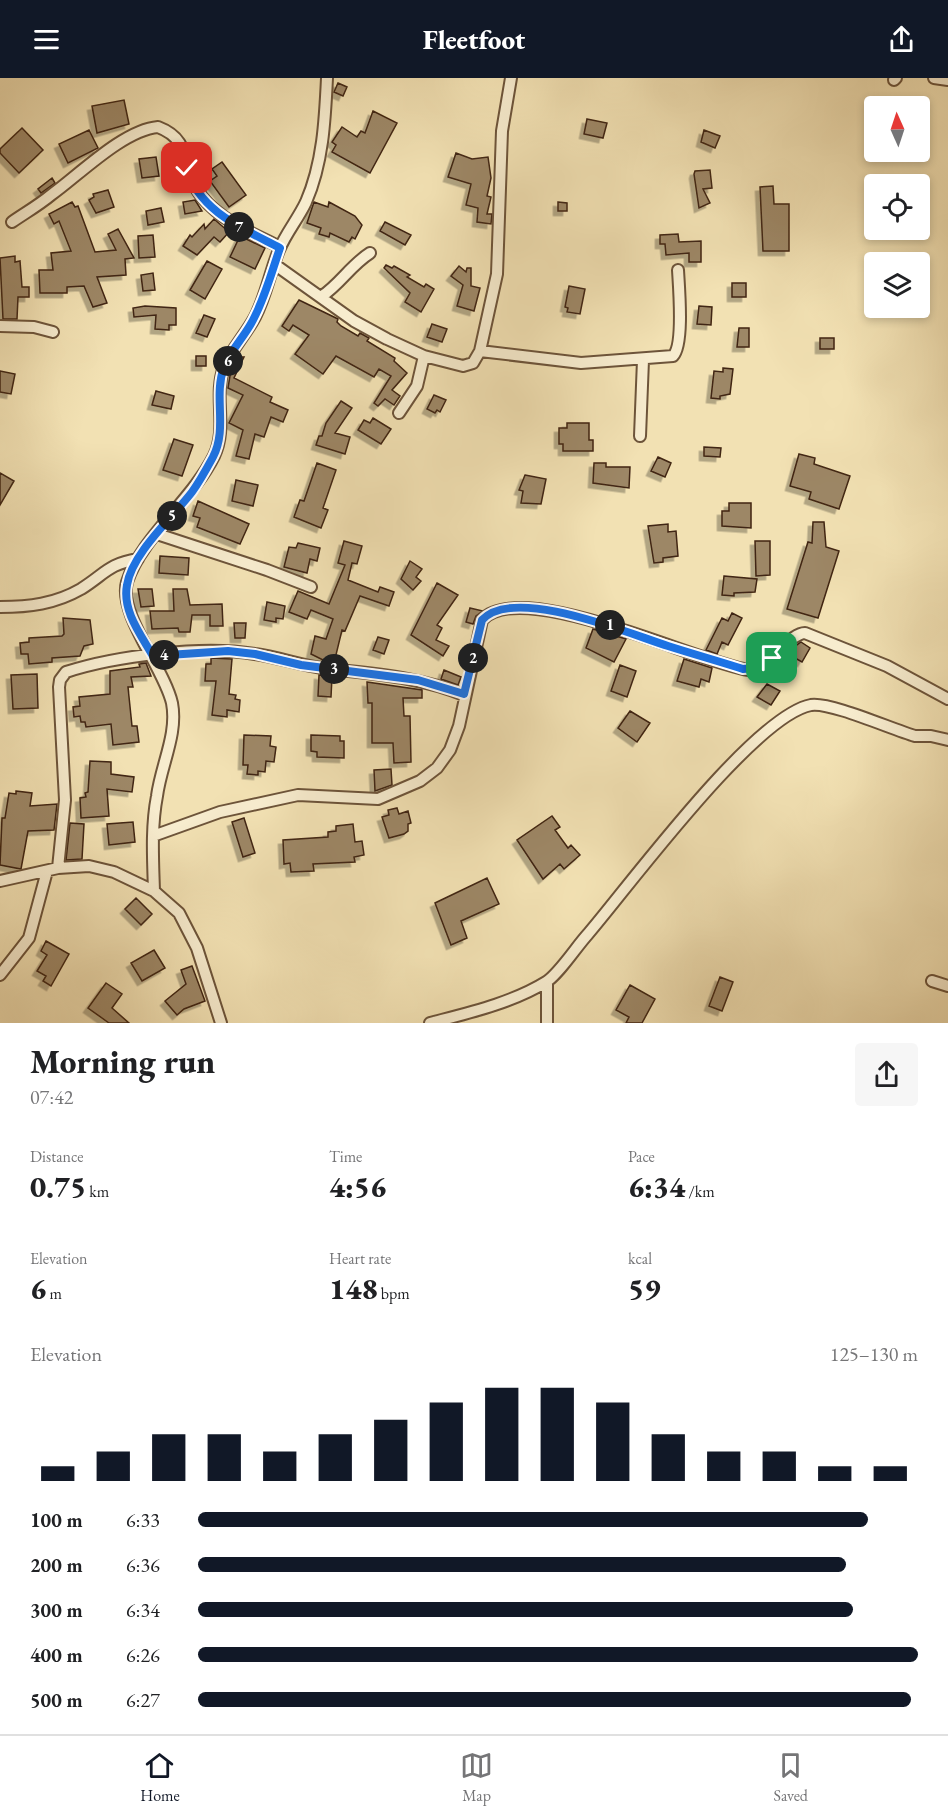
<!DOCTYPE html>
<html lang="en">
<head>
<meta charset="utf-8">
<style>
	:root { --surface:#fff; --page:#f6f6f6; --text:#202124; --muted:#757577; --line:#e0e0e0; --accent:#111827 }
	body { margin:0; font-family:"EB Garamond",serif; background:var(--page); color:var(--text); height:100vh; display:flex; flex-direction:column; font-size:22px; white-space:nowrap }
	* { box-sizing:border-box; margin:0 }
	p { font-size:20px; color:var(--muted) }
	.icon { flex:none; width:33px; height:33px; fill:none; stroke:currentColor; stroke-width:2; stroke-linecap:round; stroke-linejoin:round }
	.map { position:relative; height:945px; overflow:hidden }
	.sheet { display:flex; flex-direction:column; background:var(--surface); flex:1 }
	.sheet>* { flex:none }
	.needle { width:39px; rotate:357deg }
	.fabs { position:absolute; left:864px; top:18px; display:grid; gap:12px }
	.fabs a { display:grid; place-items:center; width:66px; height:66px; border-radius:6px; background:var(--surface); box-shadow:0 3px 9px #0003; font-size:30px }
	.pin { position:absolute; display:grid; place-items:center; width:51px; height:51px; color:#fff; margin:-26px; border-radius:12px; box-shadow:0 3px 9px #0006 }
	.km { position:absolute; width:30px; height:30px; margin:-15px; border-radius:50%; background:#222; color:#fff; font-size:16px; line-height:30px; text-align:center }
	.round { display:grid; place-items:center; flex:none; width:63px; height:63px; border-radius:6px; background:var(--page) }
	.headline { display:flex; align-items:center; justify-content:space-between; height:102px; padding:0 30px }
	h1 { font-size:33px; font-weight:800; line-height:45px }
	.figures { display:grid; grid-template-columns:repeat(3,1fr); gap:9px; height:102px; padding:6px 30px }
	.figures div { display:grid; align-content:center }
	.figures b { font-size:30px; font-weight:800 }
	.figures small { font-size:16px; font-weight:400 }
	.figures p { font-size:16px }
	.chart { height:168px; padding:12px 30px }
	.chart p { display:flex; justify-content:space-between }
	.chart svg { width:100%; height:108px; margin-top:6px; stroke:var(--accent); stroke-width:6 }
	ul { padding:0 30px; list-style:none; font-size:20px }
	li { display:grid; grid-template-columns:96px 72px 1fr; align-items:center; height:45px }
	li i { height:15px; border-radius:8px; background:var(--accent) }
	header { display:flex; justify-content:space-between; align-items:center; height:78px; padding:0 30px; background:var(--accent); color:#fff; font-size:27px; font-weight:800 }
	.tabs { display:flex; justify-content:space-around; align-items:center; height:84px; border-top:2px solid var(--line); background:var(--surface); font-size:16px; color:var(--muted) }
	.tabs a { display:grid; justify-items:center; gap:3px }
	.tabs .current { color:var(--accent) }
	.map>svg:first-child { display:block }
	.building { fill:#9d8766; stroke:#412512; stroke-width:1.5; filter:url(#shadow) }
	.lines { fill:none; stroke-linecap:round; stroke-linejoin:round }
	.minor-casing { stroke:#6d543a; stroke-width:14 }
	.minor { stroke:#f7ecce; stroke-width:10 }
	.route-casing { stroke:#fff; stroke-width:12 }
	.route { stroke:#1a73e8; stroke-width:8 }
</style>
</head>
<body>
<header><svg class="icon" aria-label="menu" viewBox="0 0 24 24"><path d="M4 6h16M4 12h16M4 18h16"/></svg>Fleetfoot<svg class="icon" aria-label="share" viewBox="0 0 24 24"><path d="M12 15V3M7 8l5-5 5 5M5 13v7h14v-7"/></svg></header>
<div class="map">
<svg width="948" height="945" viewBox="0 0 948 945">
	<defs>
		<filter id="shadow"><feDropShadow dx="-4.5" dy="4.5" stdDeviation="0" flood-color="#0004"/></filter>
	</defs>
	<rect width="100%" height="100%" fill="#f2e1b3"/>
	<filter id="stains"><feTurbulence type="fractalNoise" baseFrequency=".00333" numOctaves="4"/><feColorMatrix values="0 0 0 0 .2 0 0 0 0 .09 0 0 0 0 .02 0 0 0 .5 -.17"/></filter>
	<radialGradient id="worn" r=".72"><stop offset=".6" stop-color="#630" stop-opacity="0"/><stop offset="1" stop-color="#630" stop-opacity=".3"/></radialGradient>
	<path class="building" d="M338,5L347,9L343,18L334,14Z
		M124,22L129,46L97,55L92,28Z
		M373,33L397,45L370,95L332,74L336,67L332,64L342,49L357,59L361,53L365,55Z
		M587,41L607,45L603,60L584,56Z
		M22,50L43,72L19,95L0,75V71Z
		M89,52L98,70L68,85L59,66Z
		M704,52L720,58L715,70L701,64Z
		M456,75L472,81L488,79L491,100L487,118L491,119L487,136H492L491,146L477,144L478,130L466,127L471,106L448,99Z
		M156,79L159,98L142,100L139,81Z
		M222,84L246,117L229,129L210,103L217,98L212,91Z
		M710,92L712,110L703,111L710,125L699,130L694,96L695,93Z
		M52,100L55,105L41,115L38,111Z
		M773,108L774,126H789V173H763L760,109Z
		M108,112L114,129L96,135L89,122L94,119L93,116Z
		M195,122L202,133L185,136L183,124Z
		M72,124L75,129L78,128L95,174L116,172L108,156L118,151L134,180L125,181L126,197L97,199L107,225L93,229L84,208L67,209V215H40L39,192H53L51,175L71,173L59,143L54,146L49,136Z
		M314,124L328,129L329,124L355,138L362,147L355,161L352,159L349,164L330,155L329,159L319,156L321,150L307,145Z
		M558,124L567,125V133H558Z
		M161,130L164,144L148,147L146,133Z
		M214,141L229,154L220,164L214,159L197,177L183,168L190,157L192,159L204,146L205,151Z
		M385,144L411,157L405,167L380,153Z
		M678,156L679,164L701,163V184H689V175L666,177L665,166H660V157Z
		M153,157L155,179L139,180L138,158Z
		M240,158L265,170L255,191L230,179Z
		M15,178V184L20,183L22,209H29V219H18L17,241H3L0,180Z
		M207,183L222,191L205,221L190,212Z
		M386,187L392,190L394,188L410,197L407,199L424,209L426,206L434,211L421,234L405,224L410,215L384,190Z
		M459,188L466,194L467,190H471V208L480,210L474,233L457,228L463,207L451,198Z
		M153,195L155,212L143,213L141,197Z
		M732,205H746V219H732Z
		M569,208L585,211L580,236L567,234L568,230L565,229Z
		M299,222L338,241L337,244L341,248L358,258L360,255L369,260L367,263L395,280L394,283L407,295L392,312L400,318L394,327L385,321L378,328L374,325L391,298L379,291L374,299L336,278L323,296L295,276L309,257L293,247L289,253L282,248Z
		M145,228L176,230V247H169V252L155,251L156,237L134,239L133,230Z
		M699,228L712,229L711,247L697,246Z
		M204,237L215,241L207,259L196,255Z
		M432,246L447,251L442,264L427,259Z
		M739,250H749V269H737Z
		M820,260H834V271H820Z
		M196,278H206V288H196Z
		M238,279H244L234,300L272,319L270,324L288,332L283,344L271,339L264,359L255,356L249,381L236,378L243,352L229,345L243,317L228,310L231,292Z
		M723,290L733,291L730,316L720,318V321L711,320L714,293L723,294Z
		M0,293L15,296L11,316L0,314Z
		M156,313L174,318L171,331L152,327Z
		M434,317L446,322L440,334L437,332L435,335L427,331Z
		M341,323L352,330L335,355L350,359L345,376L316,367L319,358H322L326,345Z
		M373,340L391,351L381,366L358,352L364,342L370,345Z
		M567,345H589V362H593V373H563V366H559V350H567Z
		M174,361L193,367L182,398L163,392Z
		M704,369L721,370L720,379L704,378Z
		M799,376L815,380L814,386L850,398L839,431L809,421L811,414L790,408Z
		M658,379L671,385L665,399L651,393Z
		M317,385L336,392L323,430L328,432L321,450L294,439L300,422L304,423Z
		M594,385H606V389H630L629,410L593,405Z
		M0,395L14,403L0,427Z
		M525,397L546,401L541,426L521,425L523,413L519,412Z
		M236,402L258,407L253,428L232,423Z
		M198,423L249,446L240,466L197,449L200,440L193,438Z
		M729,425H751V450L722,448V433H729Z
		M813,444H824L826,469L839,473L818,540L787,531L808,464L812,465Z
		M668,446V454L676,453L678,478L663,480V484L654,485L648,448Z
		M344,463L362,468L357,486L352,485L348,502L378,514L380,509L394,514L389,528L360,518L345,553L342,552L335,581L333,580L332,584L325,583L311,576L315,558L326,561L333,541L311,532L307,541L289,534L298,513L329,526L345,487L338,485Z
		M755,463H770V497L756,498Z
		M298,465L320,470L317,483L310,481L307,495L284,489L289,469L296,470Z
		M160,478L189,480L188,497L159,495Z
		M410,483L422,491L416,499L421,503L413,512L401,501Z
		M724,498L757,501L755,514L734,515V518L722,517Z
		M437,505L458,517L437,547L442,550L436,562L449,568L443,578L411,557Z
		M138,511H152L154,528L141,529Z
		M173,511H187L190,527L222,526L223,548H210V537H192L190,554H179L178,550L152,551L150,533H174Z
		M267,524L285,528L283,541L276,540V544L264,542Z
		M470,530L483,533L476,538L473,546L466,544Z
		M732,535L742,540L728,567L722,564L717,576L706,572L722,540L728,543Z
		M63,540L90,542L93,566L84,568L80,578L52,580V584L29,586L28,576H21L20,565L29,564V560L62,558L64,556Z
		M234,545H246L245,560H235Z
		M593,551L626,561L614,584L586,570Z
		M378,559L389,562L384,576L373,572Z
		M801,564L810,570L802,584L786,575Z
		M211,580L232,581L229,616L236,617L235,621L240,622L239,634L227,632V639L212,637L216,603H205L206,586H211Z
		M684,581L712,590L709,604L701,601L699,609L677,603Z
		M146,585L151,598L131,599L133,609H128L132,648H137L139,664L113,667L111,646L86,649L85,644H81L80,638L74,639L73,629L80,628L79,619L110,616V593L140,589L139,586Z
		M620,587L636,593L627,619L611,613Z
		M444,592L461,599L458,607L441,601Z
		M37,596L38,630L13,631L11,597Z
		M319,597L332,599L331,619L318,618Z
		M367,604L422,612V620H403L404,638H410L411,684L394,685L393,665H372V625H368Z
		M767,606L780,613L771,627L757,619Z
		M630,633L650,645L637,664L618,650Z
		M244,657L271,658L270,668L276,669L274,684L266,683L265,694L258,693V697L247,696L248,687H243Z
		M311,657L340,658V663H344V680L317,679V674L311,673Z
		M90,683L111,684V696L134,699L132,714L107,711L109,738L81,740L80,720L86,719L85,715L88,714Z
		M391,691L392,707L375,713L374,692Z
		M16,713L32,715L30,728L57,726L54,752L28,753L21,791L0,787L2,740H5L9,715L16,716Z
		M397,730L399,736L408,733L411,745L408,746V753L404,756L389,760L382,739L389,737L388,732Z
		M552,738L560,749L555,752L568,770L571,767L580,777L564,791L560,786L543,801L517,762Z
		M244,740L255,775L243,779L232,744Z
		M133,744L135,764L109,767L107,746Z
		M70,745L84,746L82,781L66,782Z
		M353,746L355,764L362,763L364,777L354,779L355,784L313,786L314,793L291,794L290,785L284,786L283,762L328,759V754L336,753V748Z
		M487,800L499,826L461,843L467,860L451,867L435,825Z
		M136,820L152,836L141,847L125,831Z
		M46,863L69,876L51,908L43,903L46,898L37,893L47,877L41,873Z
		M154,872L165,890L142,903L131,885Z
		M192,888L205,923L184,931L177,937L165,923L186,906L181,892Z
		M720,899L733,904L722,933L709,928Z
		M106,905L122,916L112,930L129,945H109L88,930Z
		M630,907L655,921L642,945H626L629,939L616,932Z"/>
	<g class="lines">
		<defs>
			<path id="minor" d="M934,0L948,2
				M894,2L896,0
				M12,144C25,135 39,127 51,117C78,98 123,52 158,49C195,63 179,91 202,119C223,144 252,155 280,169
				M274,186L354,243L387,261L424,278L463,288L473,285L480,273L497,196L502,53L511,0
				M322,218C340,206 351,187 370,175
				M0,248L34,249L53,254
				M480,273L581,285L673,278C684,267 679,210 678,192
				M399,335L417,308L424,278
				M640,358L643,282
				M157,456L267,492L311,509
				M0,529C29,529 55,526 81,511C105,496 108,486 138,481
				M153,758L220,734L298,717L378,721L420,703L437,690L450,672L459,648L482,542C521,499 696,584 749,592C769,586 791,555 805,555L887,588L948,621
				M58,790L65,722L59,609L60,602L66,594C115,578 203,567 255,576C278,579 299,587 322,590C371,596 418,598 464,617
				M0,803L58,790L89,788L114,794L154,813L179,835L197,870L221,945
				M154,813C153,781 151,749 157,718C161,687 178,656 172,625C164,590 118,536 127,504C141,460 192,422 214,378C228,349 213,319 224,289C231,272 246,256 255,239C266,218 270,194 279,172C286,155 298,141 306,124C323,85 325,42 327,0
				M0,897L29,860L47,793
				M932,903L948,908
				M430,945C468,935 512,925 546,904C559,896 576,869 588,856C630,807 754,638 811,627C831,624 891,651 915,658H931L948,662
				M547,945V904"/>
		</defs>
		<use href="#minor" class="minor-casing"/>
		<use href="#minor" class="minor"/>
	</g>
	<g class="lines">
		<defs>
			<path id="route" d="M187,90C198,133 244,151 280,170C272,193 266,216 255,238C247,256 231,271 224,289C213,319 228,350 213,379C207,390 200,403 192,414C173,439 132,475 127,507C122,533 141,557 153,578L228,573L255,576L301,587L418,602L464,616L482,542C514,507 630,556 668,568C693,576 718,583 743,591L755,590L772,580"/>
		</defs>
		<use href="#route" class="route-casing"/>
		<use href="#route" class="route"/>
	</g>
	<rect width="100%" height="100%" filter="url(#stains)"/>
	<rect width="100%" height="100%" fill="url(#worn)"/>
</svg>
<div class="fabs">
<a><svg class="needle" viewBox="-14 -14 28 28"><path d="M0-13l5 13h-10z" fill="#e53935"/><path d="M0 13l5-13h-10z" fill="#757577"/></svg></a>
<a><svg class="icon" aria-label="locate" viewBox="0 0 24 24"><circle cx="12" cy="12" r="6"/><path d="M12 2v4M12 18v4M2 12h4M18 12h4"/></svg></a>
<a><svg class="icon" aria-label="layers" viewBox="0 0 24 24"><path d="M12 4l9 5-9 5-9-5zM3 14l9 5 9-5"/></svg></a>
</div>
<div class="pin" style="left:772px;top:580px;background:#1e9e55"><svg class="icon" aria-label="arrive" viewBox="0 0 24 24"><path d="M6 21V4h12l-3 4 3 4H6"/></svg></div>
<div class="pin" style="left:187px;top:90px;background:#d93025"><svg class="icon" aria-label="check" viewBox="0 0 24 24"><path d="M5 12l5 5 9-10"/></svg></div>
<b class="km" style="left:610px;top:547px">1</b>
<b class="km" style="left:473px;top:580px">2</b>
<b class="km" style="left:334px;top:591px">3</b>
<b class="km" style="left:164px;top:577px">4</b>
<b class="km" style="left:172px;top:438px">5</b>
<b class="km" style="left:228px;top:283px">6</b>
<b class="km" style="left:239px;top:149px">7</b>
</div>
<section class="sheet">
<div class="headline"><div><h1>Morning run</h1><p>07:42</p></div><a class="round"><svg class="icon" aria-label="share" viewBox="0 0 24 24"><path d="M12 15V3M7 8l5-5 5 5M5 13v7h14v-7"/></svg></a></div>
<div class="figures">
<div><p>Distance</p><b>0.75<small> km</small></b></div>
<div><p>Time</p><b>4:56</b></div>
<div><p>Pace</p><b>6:34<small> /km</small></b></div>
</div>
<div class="figures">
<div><p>Elevation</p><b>6<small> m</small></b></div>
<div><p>Heart rate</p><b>148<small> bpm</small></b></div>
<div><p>kcal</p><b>59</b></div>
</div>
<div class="chart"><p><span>Elevation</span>125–130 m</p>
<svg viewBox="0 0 160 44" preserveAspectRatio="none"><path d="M5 44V38M15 44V32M25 44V25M35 44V25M45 44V32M55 44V25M65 44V19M75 44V12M85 44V6M95 44V6M105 44V12M115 44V25M125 44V32M135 44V32M145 44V38M155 44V38"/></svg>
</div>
<ul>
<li><b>100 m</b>6:33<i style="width:93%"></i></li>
<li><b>200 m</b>6:36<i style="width:90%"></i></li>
<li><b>300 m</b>6:34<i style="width:91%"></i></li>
<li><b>400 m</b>6:26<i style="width:100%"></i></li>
<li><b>500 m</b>6:27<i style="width:99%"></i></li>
</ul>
</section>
<nav class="tabs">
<a class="current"><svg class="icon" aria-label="home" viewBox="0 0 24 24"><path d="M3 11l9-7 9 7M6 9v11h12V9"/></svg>Home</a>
<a><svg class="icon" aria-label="map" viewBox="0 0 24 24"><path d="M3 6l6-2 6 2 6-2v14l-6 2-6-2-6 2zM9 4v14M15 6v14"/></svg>Map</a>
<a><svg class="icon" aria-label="saved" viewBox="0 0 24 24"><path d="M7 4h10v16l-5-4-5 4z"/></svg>Saved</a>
</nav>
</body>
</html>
